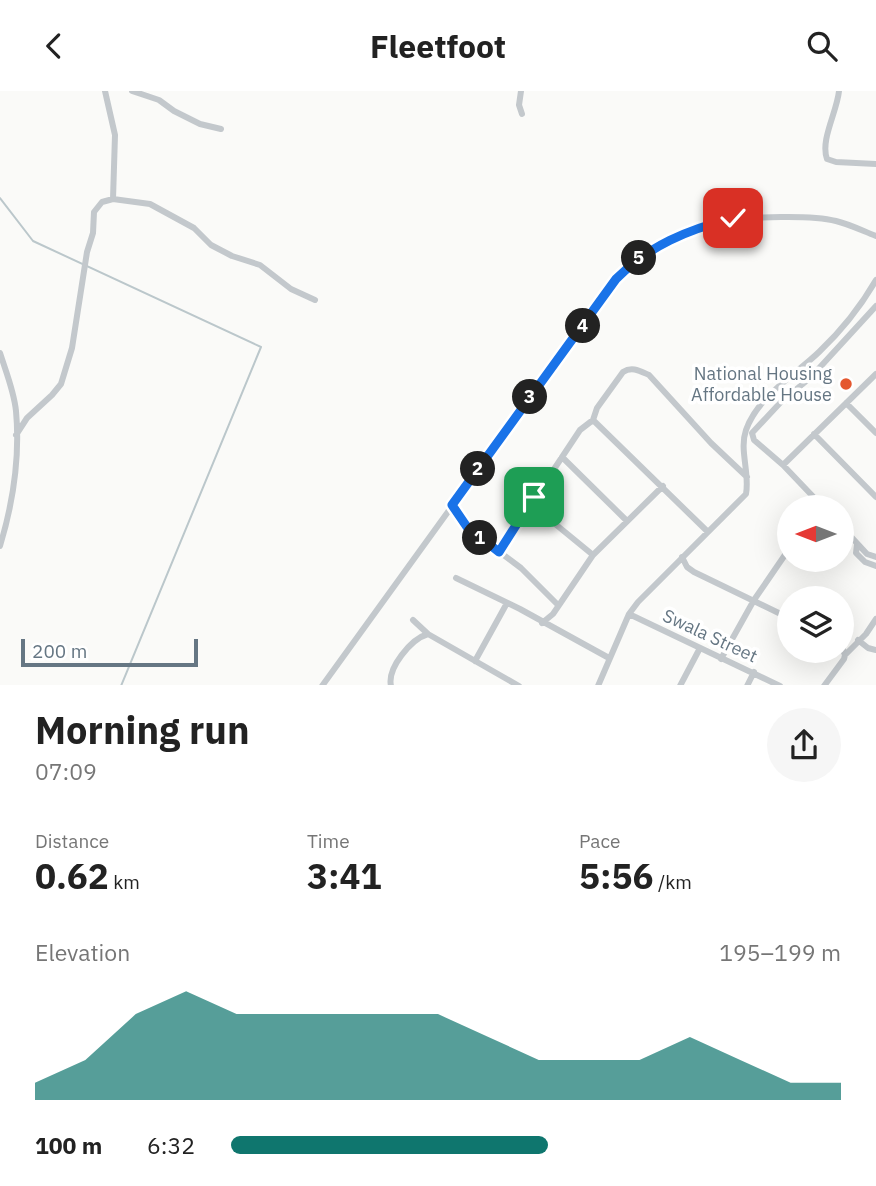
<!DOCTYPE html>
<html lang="en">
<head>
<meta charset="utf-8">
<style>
	:root { --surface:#fff; --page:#f6f6f6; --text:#222; --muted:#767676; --accent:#0f766e }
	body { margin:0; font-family:"IBM Plex Sans",sans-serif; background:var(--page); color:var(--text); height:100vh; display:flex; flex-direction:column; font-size:26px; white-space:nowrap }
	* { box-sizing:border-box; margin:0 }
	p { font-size:23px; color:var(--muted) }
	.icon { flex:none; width:38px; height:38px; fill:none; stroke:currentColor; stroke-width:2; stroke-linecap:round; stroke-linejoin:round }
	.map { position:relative; height:594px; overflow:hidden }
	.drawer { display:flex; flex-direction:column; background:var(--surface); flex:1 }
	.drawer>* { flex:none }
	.needle { width:46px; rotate:270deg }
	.controls { position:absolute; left:777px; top:404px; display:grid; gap:14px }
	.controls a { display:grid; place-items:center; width:77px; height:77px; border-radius:50%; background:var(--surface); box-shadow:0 7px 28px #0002; font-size:35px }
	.scale { position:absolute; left:21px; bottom:18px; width:177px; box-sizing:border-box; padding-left:7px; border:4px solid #657683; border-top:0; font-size:19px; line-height:24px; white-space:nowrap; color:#657683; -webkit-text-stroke:5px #fff; paint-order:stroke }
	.pin { position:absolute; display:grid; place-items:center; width:60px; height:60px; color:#fff; margin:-30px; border-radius:14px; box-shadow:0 4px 10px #0006 }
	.km { position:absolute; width:35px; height:35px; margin:-18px; border-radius:50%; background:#222; color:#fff; font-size:19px; line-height:35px; text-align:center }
	.round { display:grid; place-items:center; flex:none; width:74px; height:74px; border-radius:37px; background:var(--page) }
	.headline { display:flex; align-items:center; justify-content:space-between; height:119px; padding:0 35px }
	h1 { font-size:38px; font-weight:800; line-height:52px }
	.metrics { display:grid; grid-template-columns:repeat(3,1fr); gap:10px; height:119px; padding:7px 35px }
	.metrics div { display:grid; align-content:center }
	.metrics b { font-size:35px; font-weight:800 }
	.metrics small { font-size:19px; font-weight:400 }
	.metrics p { font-size:19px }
	.chart { height:196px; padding:14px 35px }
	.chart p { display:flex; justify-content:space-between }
	.chart svg { width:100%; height:126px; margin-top:7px; fill:var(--accent); opacity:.7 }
	ul { padding:0 35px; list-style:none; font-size:23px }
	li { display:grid; grid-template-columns:112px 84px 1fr; align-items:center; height:52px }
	li i { height:18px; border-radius:9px; background:var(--accent) }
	header { display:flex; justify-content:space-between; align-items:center; height:91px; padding:0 35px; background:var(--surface); font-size:32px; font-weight:800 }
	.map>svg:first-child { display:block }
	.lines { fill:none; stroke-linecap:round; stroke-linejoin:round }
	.stream { stroke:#bbc7cb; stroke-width:2 }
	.minor { stroke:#c3c8cc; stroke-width:6 }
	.route-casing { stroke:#fff; stroke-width:14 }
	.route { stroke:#1a73e8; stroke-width:9 }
	.poi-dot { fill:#e4572e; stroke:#fff; stroke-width:2.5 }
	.labels { text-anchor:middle; stroke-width:7; stroke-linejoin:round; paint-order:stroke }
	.poi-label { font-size:18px; fill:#657683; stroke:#fff; text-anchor:end }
	.street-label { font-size:18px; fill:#657683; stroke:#fff }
</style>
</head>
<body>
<header><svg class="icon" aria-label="back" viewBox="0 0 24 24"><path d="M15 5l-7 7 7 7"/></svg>Fleetfoot<svg class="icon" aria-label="search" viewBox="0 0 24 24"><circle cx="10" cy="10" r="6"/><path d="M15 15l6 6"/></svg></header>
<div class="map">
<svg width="876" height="595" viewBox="0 0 876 595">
	<rect width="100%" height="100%" fill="#fafaf8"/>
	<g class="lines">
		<path class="stream" d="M0,107L33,150L261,256L121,595"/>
		<path class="minor" d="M105,0L115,44L113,108L150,113L194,137L211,154L232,165L260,174L291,198L315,209
			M132,0L159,9L174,20L200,33L221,38
			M521,0L519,14L522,23
			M839,0C837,21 820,49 827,68L836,71L876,73
			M0,262C6,281 14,300 16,320C20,364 13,412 0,455
			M846,312L876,342
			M593,329L597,317L623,281C632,275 640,280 649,284L711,352L747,386
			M814,343L876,406
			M16,344L27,327L52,304L61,293L72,257L87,161L93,142L94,121L102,111L113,108
			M562,366L626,429
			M783,374L876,283
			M534,406L543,423L593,464
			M452,414L466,436L521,477L558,514
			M823,416L783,374L754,349L752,342L780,312L811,286L876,215
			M842,436L867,463L876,466
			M857,453L856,462L865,471L876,475
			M499,461L580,339L593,329L708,441
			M682,466L687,476L694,481L789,527
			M456,487L520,518L609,567
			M629,523L780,595
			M413,529L428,543L519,595
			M542,532L553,523L593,464L663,395
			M858,549L868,557L876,559
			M845,564L866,543L876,528
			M721,568L754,509L789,458
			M475,570L507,512
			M322,595L578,241C595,218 610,192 632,173C675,136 733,125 788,126C804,126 820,126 836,130C849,133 863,140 876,145
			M391,595C387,577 411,548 428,543
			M598,595L629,523L638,511L746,403C750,382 739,359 746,339C758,305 794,285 819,261C841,240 861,215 876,189
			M680,595L700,557
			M747,595L754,581
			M824,595L844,568L845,564L842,556"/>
	</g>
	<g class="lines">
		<defs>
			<path id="route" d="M534,406L499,461L467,436L452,414L616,188C650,154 687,139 733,127"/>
		</defs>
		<use href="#route" class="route-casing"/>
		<use href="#route" class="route"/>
	</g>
	<circle class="poi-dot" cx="846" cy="293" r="7"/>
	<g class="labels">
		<g class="poi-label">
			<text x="832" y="289">National Housing<tspan x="832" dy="21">Affordable House</tspan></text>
		</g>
		<g class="street-label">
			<text transform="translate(710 545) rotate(25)" y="6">Swala Street</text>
		</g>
	</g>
</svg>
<div class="controls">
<a><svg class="needle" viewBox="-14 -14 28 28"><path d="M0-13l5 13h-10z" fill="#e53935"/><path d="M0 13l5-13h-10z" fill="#767676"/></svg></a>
<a><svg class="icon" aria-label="layers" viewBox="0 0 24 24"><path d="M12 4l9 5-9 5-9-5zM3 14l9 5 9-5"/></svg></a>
</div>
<div class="scale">200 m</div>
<div class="pin" style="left:534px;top:406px;background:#1e9e55"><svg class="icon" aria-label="arrive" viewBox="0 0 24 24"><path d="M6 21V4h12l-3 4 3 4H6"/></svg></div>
<div class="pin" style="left:733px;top:127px;background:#d93025"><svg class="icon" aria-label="check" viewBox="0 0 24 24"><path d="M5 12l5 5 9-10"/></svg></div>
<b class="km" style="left:480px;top:447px">1</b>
<b class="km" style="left:478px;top:378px">2</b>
<b class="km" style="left:530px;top:306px">3</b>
<b class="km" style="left:583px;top:235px">4</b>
<b class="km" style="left:639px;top:167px">5</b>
</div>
<section class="drawer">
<div class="headline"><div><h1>Morning run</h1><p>07:09</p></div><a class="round"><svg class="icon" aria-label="share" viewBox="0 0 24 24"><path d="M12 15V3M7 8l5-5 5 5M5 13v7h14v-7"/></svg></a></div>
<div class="metrics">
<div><p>Distance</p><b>0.62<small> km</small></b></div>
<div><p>Time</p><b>3:41</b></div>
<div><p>Pace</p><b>5:56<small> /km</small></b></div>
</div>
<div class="chart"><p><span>Elevation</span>195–199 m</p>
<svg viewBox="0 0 160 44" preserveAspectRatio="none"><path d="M0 44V38L10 30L20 14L30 6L40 14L50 14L60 14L70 14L80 14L90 22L100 30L110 30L120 30L130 22L140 30L150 38L160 38V44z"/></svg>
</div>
<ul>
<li><b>100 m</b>6:32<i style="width:52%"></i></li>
</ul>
</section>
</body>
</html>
